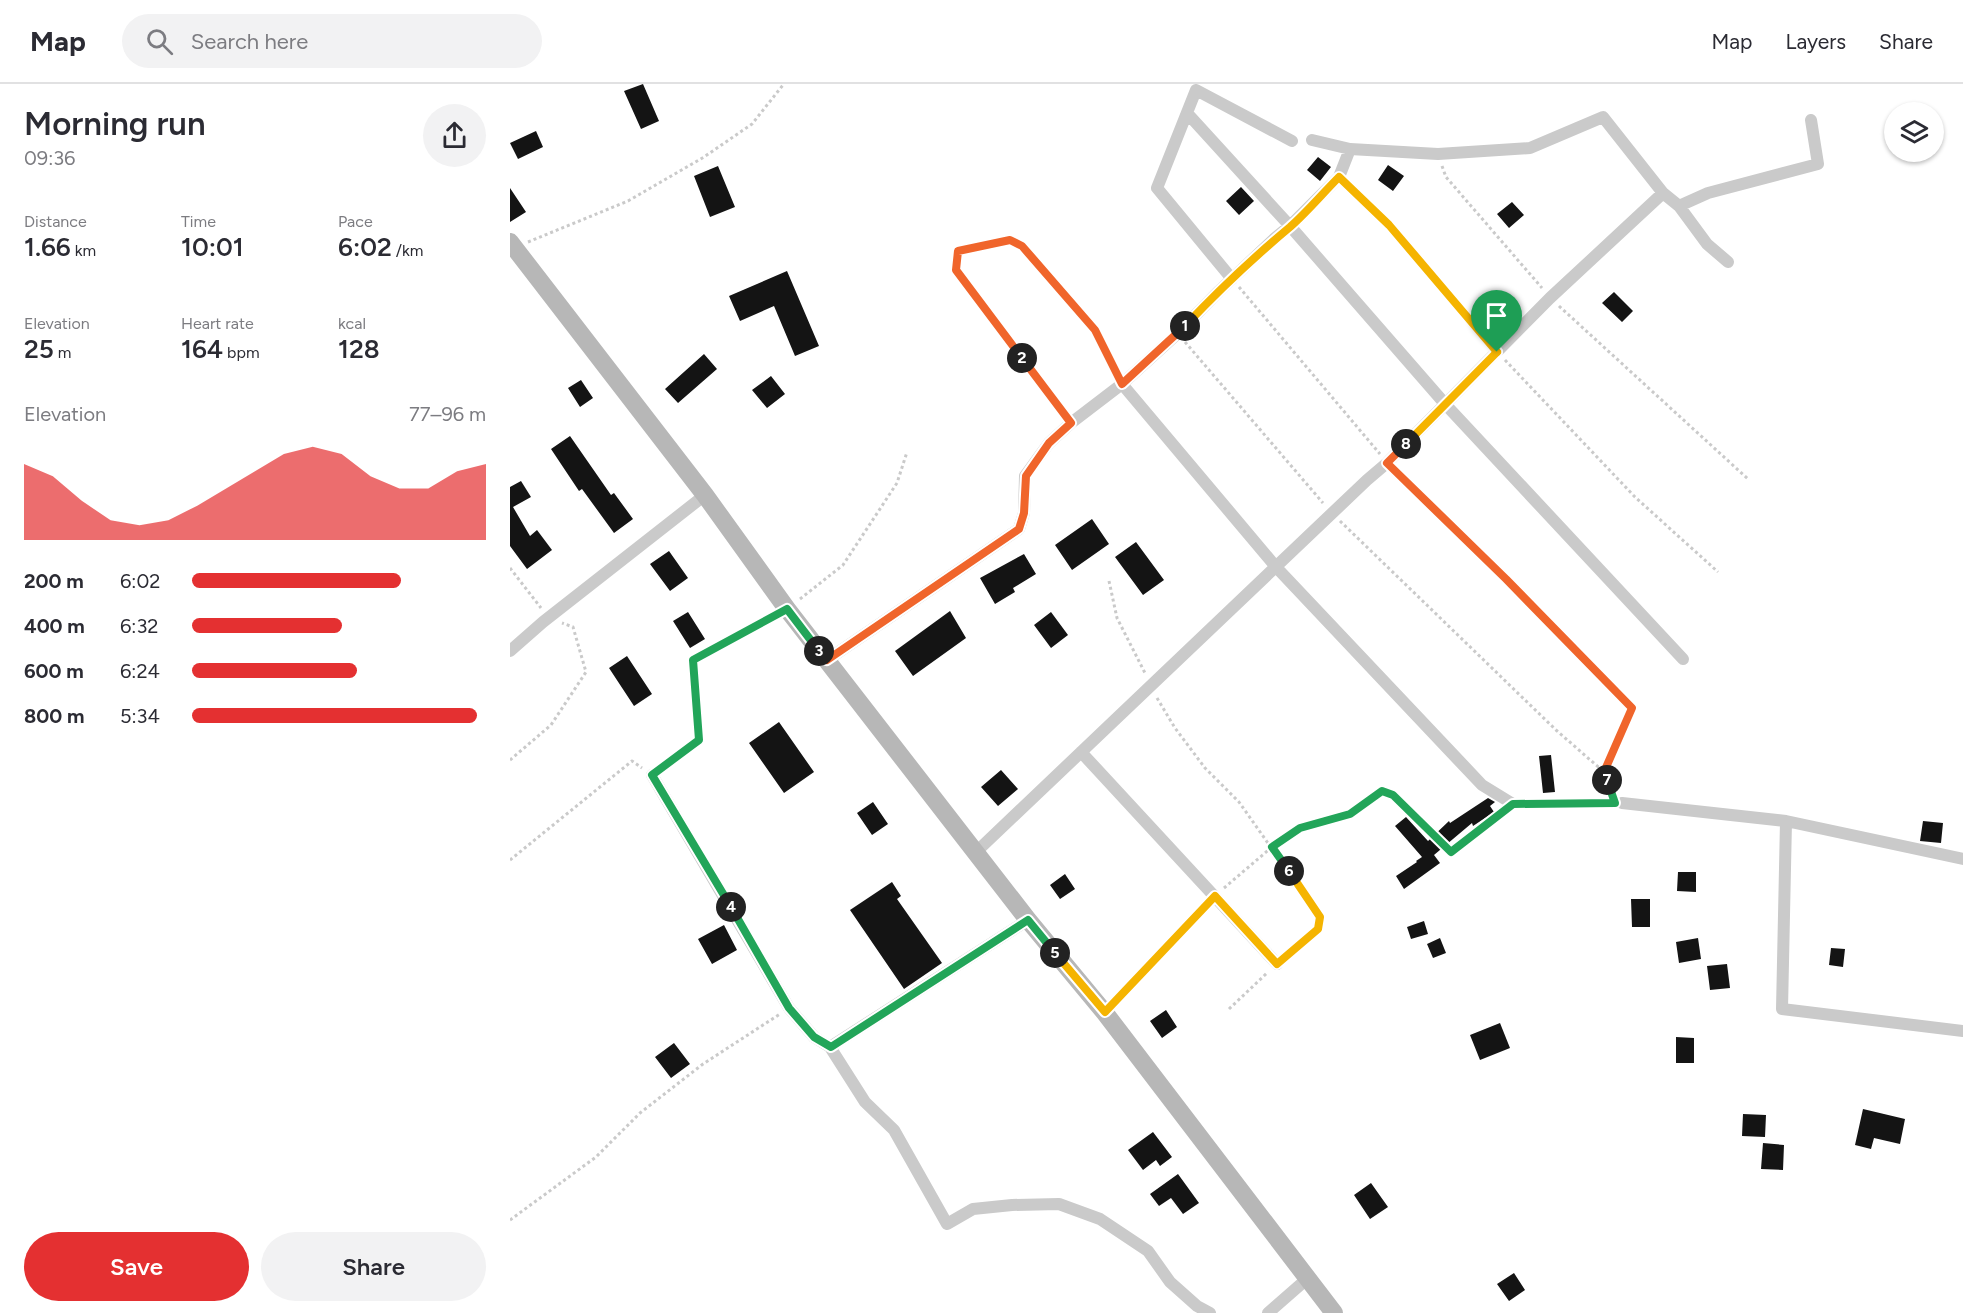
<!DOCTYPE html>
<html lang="en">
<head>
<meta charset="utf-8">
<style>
	:root { --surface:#fff; --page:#f2f2f3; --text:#2b2b33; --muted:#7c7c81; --line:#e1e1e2; --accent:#e43031 }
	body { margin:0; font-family:Figtree,sans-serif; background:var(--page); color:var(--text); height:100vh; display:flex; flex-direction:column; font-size:22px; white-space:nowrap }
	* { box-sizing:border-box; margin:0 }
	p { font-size:20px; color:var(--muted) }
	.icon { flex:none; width:33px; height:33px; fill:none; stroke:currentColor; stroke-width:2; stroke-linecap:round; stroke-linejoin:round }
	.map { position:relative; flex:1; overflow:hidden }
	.sheet { display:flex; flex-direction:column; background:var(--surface); width:510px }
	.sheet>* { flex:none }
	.controls { position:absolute; left:1374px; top:18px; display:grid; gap:12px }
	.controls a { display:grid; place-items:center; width:60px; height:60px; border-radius:50%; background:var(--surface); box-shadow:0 2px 4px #0004; font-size:30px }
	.pin { position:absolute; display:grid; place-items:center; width:51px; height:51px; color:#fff; margin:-62px -26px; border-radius:50% 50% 50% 0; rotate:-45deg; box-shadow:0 0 6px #0007 }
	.pin .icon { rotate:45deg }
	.km { position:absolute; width:30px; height:30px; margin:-15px; border-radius:50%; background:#222; color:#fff; font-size:16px; line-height:30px; text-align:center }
	.round { display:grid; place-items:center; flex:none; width:63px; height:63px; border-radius:32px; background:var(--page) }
	.head { display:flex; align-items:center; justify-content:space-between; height:102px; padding:0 24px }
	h1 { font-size:33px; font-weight:600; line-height:45px }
	.stats { display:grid; grid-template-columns:repeat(3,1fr); gap:9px; height:102px; padding:6px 24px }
	.stats div { display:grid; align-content:center }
	.stats b { font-size:26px; font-weight:600 }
	.stats small { font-size:16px; font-weight:400 }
	.stats p { font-size:16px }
	.chart { height:168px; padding:12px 24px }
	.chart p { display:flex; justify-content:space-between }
	.chart svg { width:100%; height:108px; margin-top:6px; fill:var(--accent); opacity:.7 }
	.action { display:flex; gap:12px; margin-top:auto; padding:12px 24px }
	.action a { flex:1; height:69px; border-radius:36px; background:var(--accent); color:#fff; font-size:24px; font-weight:600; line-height:69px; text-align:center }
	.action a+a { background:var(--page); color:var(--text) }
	ul { padding:0 24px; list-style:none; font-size:20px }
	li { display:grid; grid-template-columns:96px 72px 1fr; align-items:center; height:45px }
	li i { height:15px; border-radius:8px; background:var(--accent) }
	header { display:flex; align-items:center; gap:36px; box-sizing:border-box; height:84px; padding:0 30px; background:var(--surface); border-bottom:2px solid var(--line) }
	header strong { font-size:28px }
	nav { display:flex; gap:33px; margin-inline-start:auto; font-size:21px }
	.search { width:420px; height:54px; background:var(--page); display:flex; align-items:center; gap:15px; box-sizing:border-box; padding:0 21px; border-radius:33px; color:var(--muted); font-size:22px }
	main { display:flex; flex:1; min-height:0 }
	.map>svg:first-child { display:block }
	.building { fill:#141414 }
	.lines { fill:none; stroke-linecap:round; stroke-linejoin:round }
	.path { stroke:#cacaca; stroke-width:3; stroke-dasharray:3 3; stroke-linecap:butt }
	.minor { stroke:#cacaca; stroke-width:12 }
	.secondary { stroke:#b7b7b7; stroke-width:18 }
	.split-1-casing { stroke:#fff; stroke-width:12 }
	.split-2-casing { stroke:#fff; stroke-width:12 }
	.split-3-casing { stroke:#fff; stroke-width:12 }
	.split-4-casing { stroke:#fff; stroke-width:12 }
	.split-5-casing { stroke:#fff; stroke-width:12 }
	.split-6-casing { stroke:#fff; stroke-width:12 }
	.split-7-casing { stroke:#fff; stroke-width:12 }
	.split-8-casing { stroke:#fff; stroke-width:12 }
	.split-9-casing { stroke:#fff; stroke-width:12 }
	.split-1 { stroke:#f5b400; stroke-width:8 }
	.split-2 { stroke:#f0652b; stroke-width:8 }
	.split-3 { stroke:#f0652b; stroke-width:8 }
	.split-4 { stroke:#22a559; stroke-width:8 }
	.split-5 { stroke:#22a559; stroke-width:8 }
	.split-6 { stroke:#f5b400; stroke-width:8 }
	.split-7 { stroke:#22a559; stroke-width:8 }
	.split-8 { stroke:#f0652b; stroke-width:8 }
	.split-9 { stroke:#f5b400; stroke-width:8 }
</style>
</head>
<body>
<header>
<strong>Map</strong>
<div class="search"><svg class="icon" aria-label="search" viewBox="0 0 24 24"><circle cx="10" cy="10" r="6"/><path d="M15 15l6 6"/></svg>Search here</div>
<nav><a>Map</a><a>Layers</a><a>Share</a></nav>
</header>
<main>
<section class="sheet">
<div class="head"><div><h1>Morning run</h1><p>09:36</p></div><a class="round"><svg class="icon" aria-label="share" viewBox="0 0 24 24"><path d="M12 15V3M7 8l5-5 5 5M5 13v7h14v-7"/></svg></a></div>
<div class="stats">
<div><p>Distance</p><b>1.66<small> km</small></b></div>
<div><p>Time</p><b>10:01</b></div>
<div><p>Pace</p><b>6:02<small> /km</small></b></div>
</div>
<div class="stats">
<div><p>Elevation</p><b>25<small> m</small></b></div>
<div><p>Heart rate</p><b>164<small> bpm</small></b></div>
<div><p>kcal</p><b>128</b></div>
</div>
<div class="chart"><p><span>Elevation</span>77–96 m</p>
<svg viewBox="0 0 160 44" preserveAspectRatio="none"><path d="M0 44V13L10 18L20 28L30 36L40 38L50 36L60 30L70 23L80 16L90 9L100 6L110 9L120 18L130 23L140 23L150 16L160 13V44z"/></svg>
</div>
<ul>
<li><b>200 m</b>6:02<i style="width:71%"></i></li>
<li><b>400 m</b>6:32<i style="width:51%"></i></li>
<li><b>600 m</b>6:24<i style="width:56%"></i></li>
<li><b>800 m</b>5:34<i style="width:97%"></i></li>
</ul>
<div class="action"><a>Save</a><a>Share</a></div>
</section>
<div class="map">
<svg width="1453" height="1229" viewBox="0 0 1453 1229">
	<rect width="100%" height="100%" fill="#fff"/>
	<path class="building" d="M133,0L149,37L131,45L114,7Z
		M26,47L33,63L8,75L0,59Z
		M808,73L821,83L810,97L797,86Z
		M878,81L894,92L883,107L868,96Z
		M208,82L225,123L200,133L184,92Z
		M731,103L744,117L729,131L716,117Z
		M0,104L16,128L0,138Z
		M1002,118L1014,131L999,144L987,130Z
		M277,187L309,262L285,272L264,222L230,237L219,212Z
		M1104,208L1123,227L1112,238L1092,219Z
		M194,270L207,285L168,319L155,305Z
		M261,292L275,310L257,324L242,306Z
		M71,296L83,314L70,323L58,304Z
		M60,352L101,411L104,409L123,435L104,449L72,405L69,407L41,365Z
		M11,397L21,413L3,423L20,452L27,446L42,466L17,485L0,462V403Z
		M582,435L599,460L562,486L545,461Z
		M626,458L654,496L633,511L605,473Z
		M159,467L178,494L160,507L140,480Z
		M514,470L526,490L503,504L505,508L485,520L470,494Z
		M440,527L456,554L403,592L385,567Z
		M178,528L195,555L180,564L163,537Z
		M541,528L558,551L541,564L524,541Z
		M117,572L142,610L124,622L99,584Z
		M269,638L304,688L274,709L239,659Z
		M1041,671L1045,708L1033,709L1029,672Z
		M491,686L508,705L488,722L471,703Z
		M978,714L985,718L980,722L984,728L963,742L962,739L924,771L930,779L894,805L886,792L907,778L906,777L912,773L885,742L896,733L918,757L939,737L940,739Z
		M363,718L378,740L362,751L347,729Z
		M1413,737L1433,739L1431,759L1410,757Z
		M1168,788H1186V808L1167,807Z
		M555,790L565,805L550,815L540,801Z
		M382,798L391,812L387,815L432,879L394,905L340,826Z
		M1121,815H1140V843H1122Z
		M914,837L918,850L901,855L897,843Z
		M214,841L227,866L202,880L188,855Z
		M930,854L936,869L923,874L917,860Z
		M1188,854L1191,875L1169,879L1166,858Z
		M1321,864L1335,865L1333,883L1319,881Z
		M1217,880L1220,904L1200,906L1197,882Z
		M656,926L667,943L652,954L640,937Z
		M990,939L1000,964L970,976L960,951Z
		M1166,953L1184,954V979H1166Z
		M164,959L180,980L161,994L145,973Z
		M1353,1025L1395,1035L1390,1060L1364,1054L1361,1065L1345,1061Z
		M1233,1030L1256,1031L1255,1053L1232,1052Z
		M643,1048L662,1073L650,1082L646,1076L633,1086L618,1066Z
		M1253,1059L1274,1061L1273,1086L1251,1085Z
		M668,1090L689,1119L673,1130L661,1114L649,1122L640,1110Z
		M861,1099L878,1123L860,1135L844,1111Z
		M1004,1189L1015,1206L999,1217L987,1200Z"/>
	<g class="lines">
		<path class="path" d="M932,82L936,93L1032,204
			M839,102L879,141L978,258
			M18,158L118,117L194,73L242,40L273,1
			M729,203L870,370
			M1049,222L1238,395
			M675,258L813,419
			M995,276L1125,413L1208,488
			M553,328L446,186L449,167L500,156L511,162L585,246L607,289
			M887,388L996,495L1122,624L1094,688
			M830,437L1046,646L1094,688L1102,712
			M0,484L31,524
			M599,497L607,534L635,589
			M290,515L333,481L387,399L397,368
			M647,614L665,644L695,684L729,718L810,833L808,845L775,873
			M0,676L41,641L76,588L63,543L52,539
			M152,683L189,656L183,576L264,532
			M1016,720L1100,719
			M0,776L122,677L132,684
			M714,804L762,763L790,744L840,730L872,707L883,711L941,768L992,728
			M606,916L696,821
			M719,925L757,889
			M0,1136L86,1073L130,1029L193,980L270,930"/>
		<path class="minor" d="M677,29L780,142L936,321L1173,575
			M1153,109L1169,122L1198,109L1308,80L1301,36
			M1169,122L1197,160L1218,178
			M722,195L647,104L686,6L782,57
			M612,300L766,483L972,701L1003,720
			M0,567L33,538L195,411
			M317,576L509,445L514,429L515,392L539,359L561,339L612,300L667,250L709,207L764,155L780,142L829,93L840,65
			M571,668L767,880
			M142,691L279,924L304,953L320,963L355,1018L384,1046L437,1140L463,1125L502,1121L549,1120L590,1135L638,1167L660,1198L687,1222L700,1229
			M1112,719L1276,737L1453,775
			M1276,737L1272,925L1453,947
			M465,769L857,396L877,379L1040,214L1153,109L1093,33L1020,64L928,70L840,65L802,56
			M320,963L518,836
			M758,1229L798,1194"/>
		<path class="secondary" d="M0,158L195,411L277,525L518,836L595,929L824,1229"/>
	</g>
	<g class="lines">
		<defs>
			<path id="split-1" d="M675,242C708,207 743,174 780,143C797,128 813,109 829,93L879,141L987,268"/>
			<path id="split-2" d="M512,274L446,186L448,167L500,156L512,162L585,246L612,300L675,242"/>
			<path id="split-3" d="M309,567L317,576L509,445L514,429L516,392L539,359L561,339L512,274"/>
			<path id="split-4" d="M221,823L142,691L189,656L183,576L277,525L309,567"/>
			<path id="split-5" d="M221,823L279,924L304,953L321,963L518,836L545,869"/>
			<path id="split-6" d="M545,869L595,928L705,812L767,880L808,845L810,833L779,787"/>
			<path id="split-7" d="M779,787L762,763L790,744L840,730L872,707L883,711L941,768L1003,720L1105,719L1097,696"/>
			<path id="split-8" d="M896,360L877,379L996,495L1122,624L1094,688L1097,696"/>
			<path id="split-9" d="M896,360L987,268"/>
		</defs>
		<use href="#split-1" class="split-1-casing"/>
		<use href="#split-2" class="split-2-casing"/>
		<use href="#split-3" class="split-3-casing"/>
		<use href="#split-4" class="split-4-casing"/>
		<use href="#split-5" class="split-5-casing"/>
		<use href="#split-6" class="split-6-casing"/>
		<use href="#split-7" class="split-7-casing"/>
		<use href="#split-8" class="split-8-casing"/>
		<use href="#split-9" class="split-9-casing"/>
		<use href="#split-1" class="split-1"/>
		<use href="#split-2" class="split-2"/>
		<use href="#split-3" class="split-3"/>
		<use href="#split-4" class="split-4"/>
		<use href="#split-5" class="split-5"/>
		<use href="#split-6" class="split-6"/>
		<use href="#split-7" class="split-7"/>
		<use href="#split-8" class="split-8"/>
		<use href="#split-9" class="split-9"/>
	</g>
</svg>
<div class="controls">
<a><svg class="icon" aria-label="layers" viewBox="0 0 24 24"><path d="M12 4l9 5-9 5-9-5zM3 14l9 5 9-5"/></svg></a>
</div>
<div class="pin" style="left:987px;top:268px;background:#1e9e55"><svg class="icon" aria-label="arrive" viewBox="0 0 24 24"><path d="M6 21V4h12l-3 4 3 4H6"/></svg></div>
<b class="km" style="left:675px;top:242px">1</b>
<b class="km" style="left:512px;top:274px">2</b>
<b class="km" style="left:309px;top:567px">3</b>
<b class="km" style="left:221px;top:823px">4</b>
<b class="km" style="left:545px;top:869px">5</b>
<b class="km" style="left:779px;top:787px">6</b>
<b class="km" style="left:1097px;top:696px">7</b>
<b class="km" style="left:896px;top:360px">8</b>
</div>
</main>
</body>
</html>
